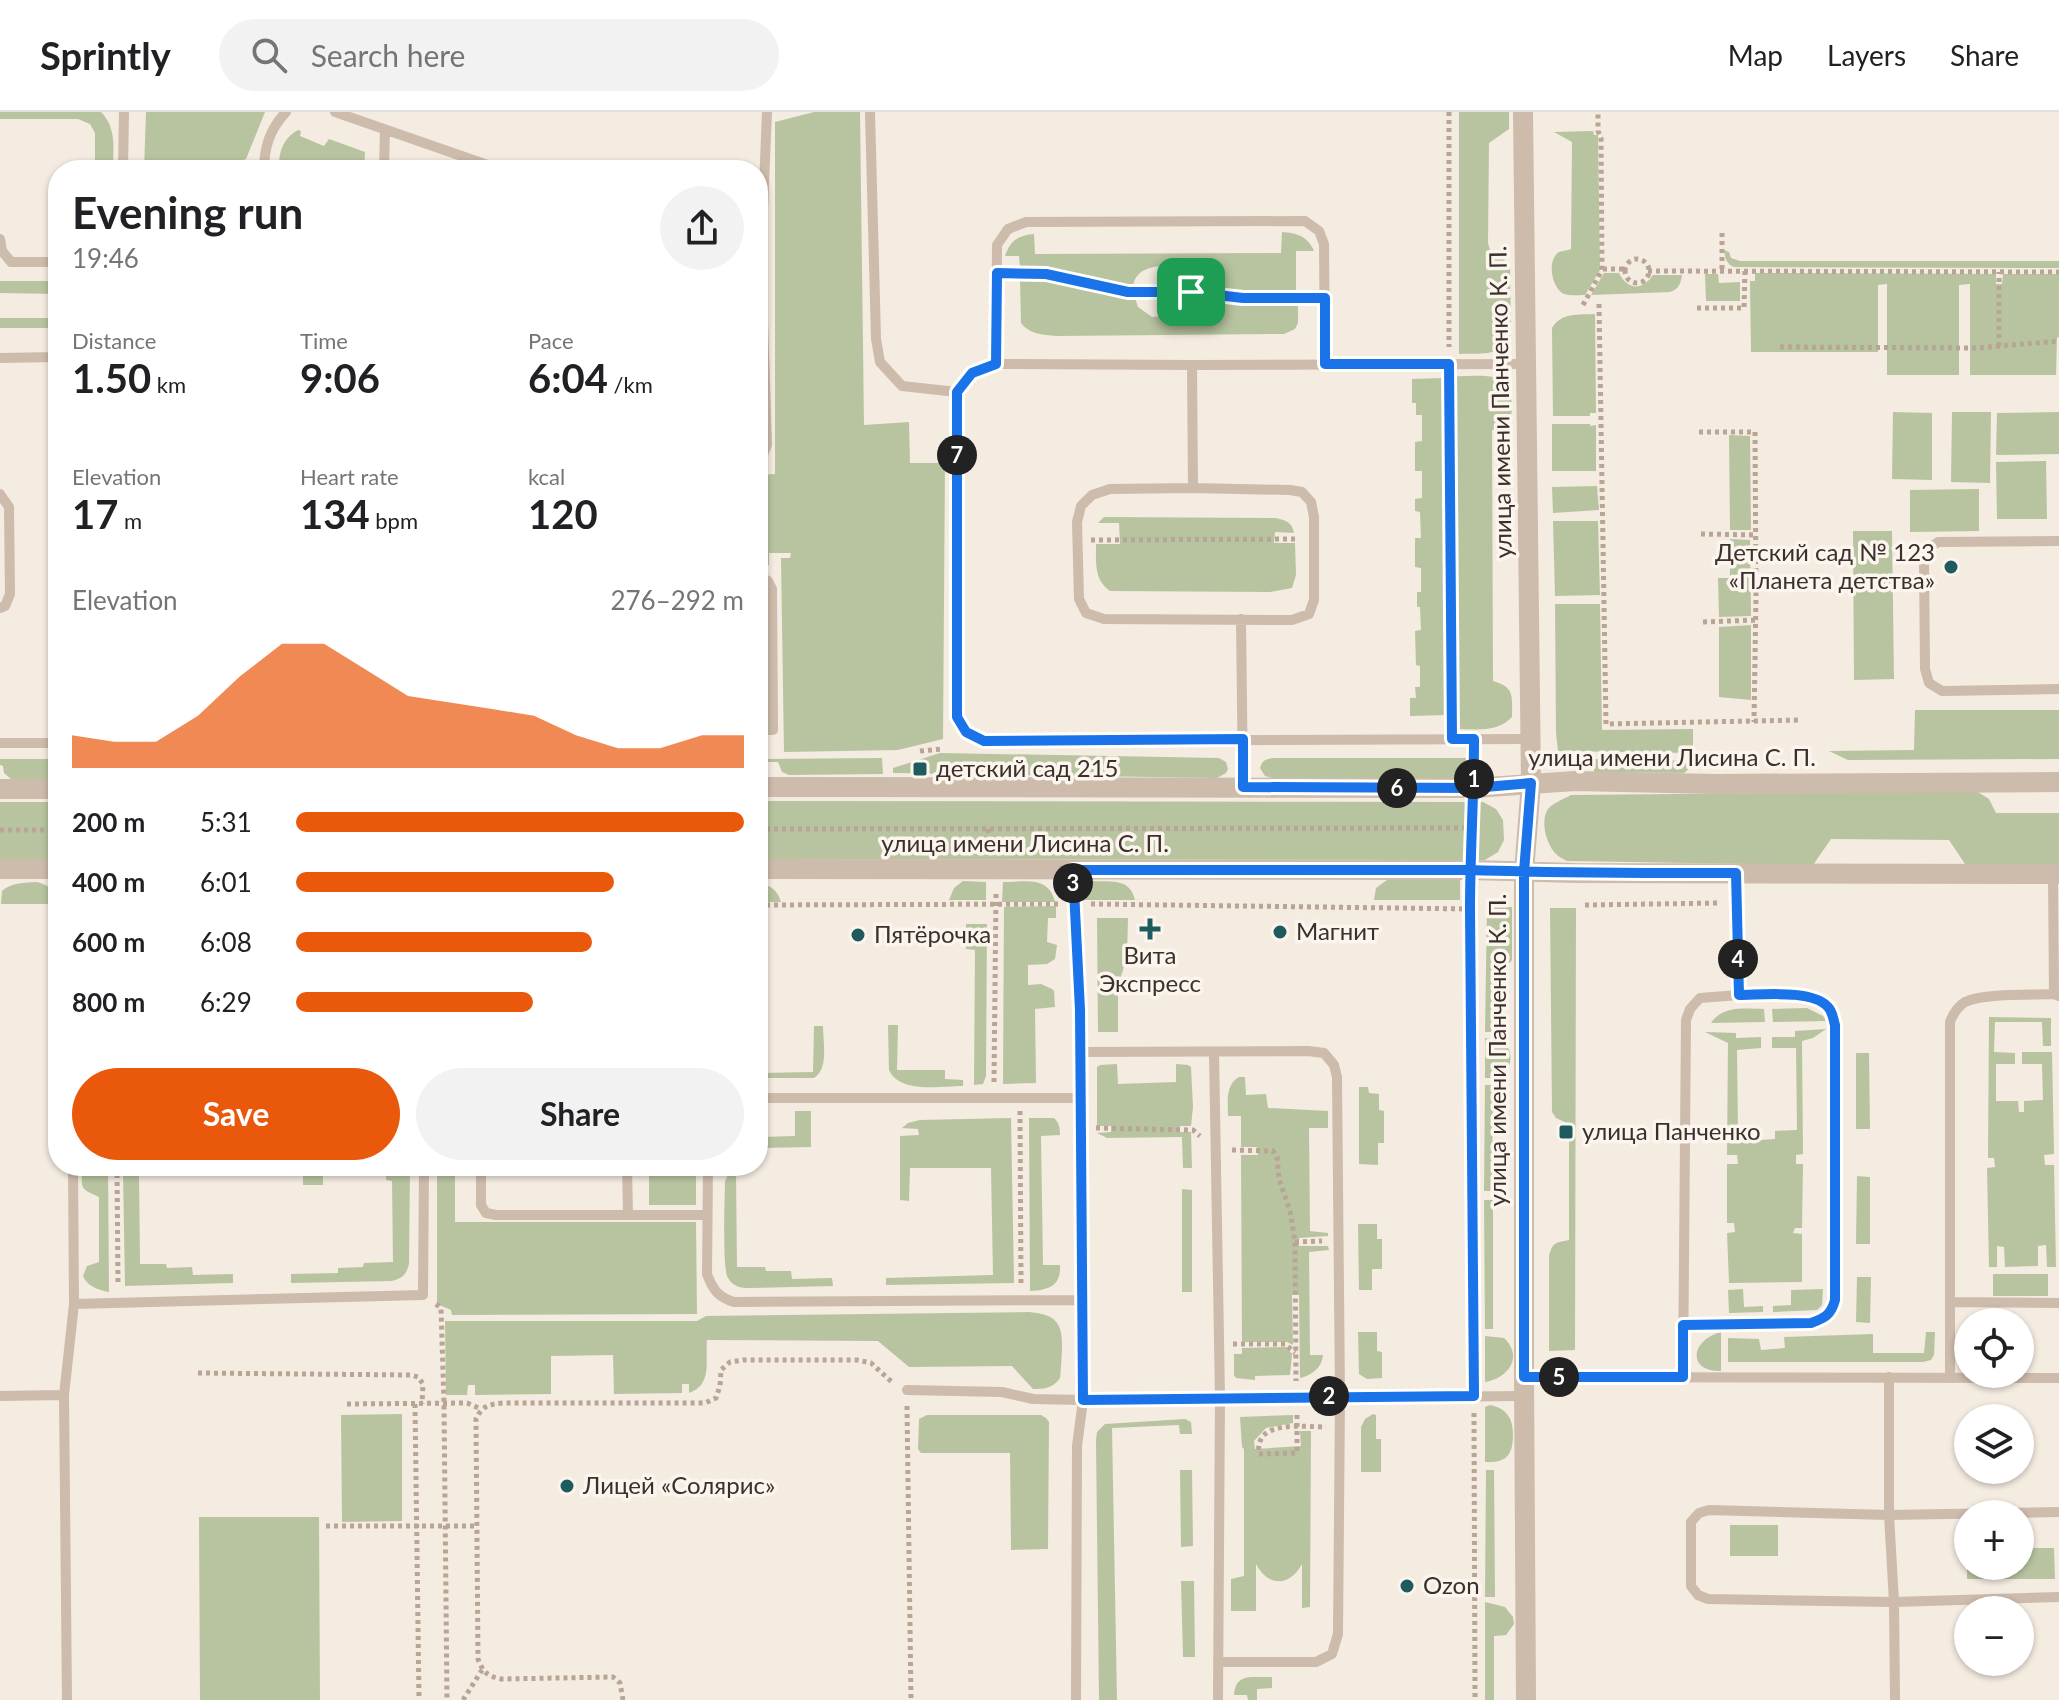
<!DOCTYPE html>
<html lang="en">
<head>
<meta charset="utf-8">
<style>
	:root { --surface:#fff; --page:#f2f2f2; --text:#202124; --muted:#757577; --line:#e0e0e0; --accent:#ea580c }
	body { margin:0; font-family:Lato,sans-serif; background:var(--page); color:var(--text); height:100vh; display:flex; flex-direction:column; font-size:30px; white-space:nowrap }
	* { box-sizing:border-box; margin:0 }
	p { font-size:26px; color:var(--muted) }
	.icon { flex:none; width:44px; height:44px; fill:none; stroke:currentColor; stroke-width:2; stroke-linecap:round; stroke-linejoin:round }
	.map { position:relative; flex:1; overflow:hidden }
	.drawer { position:absolute; left:48px; top:48px; width:720px; height:1016px; display:flex; flex-direction:column; background:var(--surface); border-radius:32px; box-shadow:0 2px 6px #0004 }
	.drawer>* { flex:none }
	.tools { position:absolute; left:1954px; top:1196px; display:grid; gap:16px }
	.tools a { display:grid; place-items:center; width:80px; height:80px; border-radius:50%; background:var(--surface); box-shadow:0 2px 6px #0004; font-size:40px }
	.pin { position:absolute; display:grid; place-items:center; width:68px; height:68px; color:#fff; margin:-34px; border-radius:16px; box-shadow:0 4px 12px #0006 }
	.km { position:absolute; width:40px; height:40px; margin:-20px; border-radius:50%; background:#222; color:#fff; font-size:22px; line-height:40px; text-align:center }
	.round { display:grid; place-items:center; flex:none; width:84px; height:84px; border-radius:42px; background:var(--page) }
	.headline { display:flex; align-items:center; justify-content:space-between; height:136px; padding:0 24px }
	h1 { font-size:44px; font-weight:700; line-height:60px }
	.figures { display:grid; grid-template-columns:repeat(3,1fr); gap:12px; height:136px; padding:8px 24px }
	.figures div { display:grid; align-content:center }
	.figures b { font-size:40px; font-weight:700 }
	.figures small { font-size:22px; font-weight:400 }
	.figures p { font-size:22px }
	.chart { height:224px; padding:16px 24px }
	.chart p { display:flex; justify-content:space-between }
	.chart svg { width:100%; height:144px; margin-top:8px; fill:var(--accent); opacity:.7 }
	.cta { display:flex; gap:16px; margin-top:auto; padding:16px 24px }
	.cta a { flex:1; height:92px; border-radius:48px; background:var(--accent); color:#fff; font-size:32px; font-weight:700; line-height:92px; text-align:center }
	.cta a+a { background:var(--page); color:var(--text) }
	ul { padding:0 24px; list-style:none; font-size:26px }
	li { display:grid; grid-template-columns:128px 96px 1fr; align-items:center; height:60px }
	li i { height:20px; border-radius:10px; background:var(--accent) }
	header { display:flex; align-items:center; gap:48px; box-sizing:border-box; height:112px; padding:0 40px; background:var(--surface); border-bottom:2px solid var(--line) }
	header strong { font-size:38px }
	nav { display:flex; gap:44px; margin-inline-start:auto; font-size:28px }
	.search { width:560px; height:72px; background:var(--page); display:flex; align-items:center; gap:20px; box-sizing:border-box; padding:0 28px; border-radius:44px; color:var(--muted); font-size:30px }
	.map>svg:first-child { display:block }
	.green { fill:#b8c4a0; fill-rule:evenodd }
	.lines { fill:none; stroke-linecap:round; stroke-linejoin:round }
	.path { stroke:#b9a596; stroke-width:5; stroke-dasharray:4 4; stroke-linecap:butt }
	.service { stroke:#cdbbac; stroke-width:10 }
	.minor { stroke:#cdbbac; stroke-width:20 }
	.route-casing { stroke:#fff; stroke-width:16 }
	.route { stroke:#1a73e8; stroke-width:10 }
	.poi-dot { fill:#1f5a5e; stroke:#fbf5ee; stroke-width:3 }
	.labels { text-anchor:middle; stroke-width:7; stroke-linejoin:round; paint-order:stroke }
	.street-label { font-size:24px; fill:#3b302b; stroke:#fbf5ee }
	.poi-label { font-size:24px; fill:#3b302b; stroke:#fbf5ee; text-anchor:start }
</style>
</head>
<body>
<header>
<strong>Sprintly</strong>
<div class="search"><svg class="icon" aria-label="search" viewBox="0 0 24 24"><circle cx="10" cy="10" r="6"/><path d="M15 15l6 6"/></svg>Search here</div>
<nav><a>Map</a><a>Layers</a><a>Share</a></nav>
</header>
<div class="map">
<svg width="2059" height="1588" viewBox="0 0 2059 1588">
	<rect width="100%" height="100%" fill="#f4ebe1"/>
	<path class="green" d="M0,0H101C117,16 113,37 113,58H95V21L90,12L78,7H0Z
		M146,0H265L246,47L228,53V58H144Z
		M814,0H860L864,313L909,310L910,351H945L943,627L898,638L784,640L781,446H790L791,441H769V453H758V363L775,362V10Z
		M1459,0H1509V17L1489,31L1488,131L1490,138L1510,152L1511,227C1498,245 1479,241 1459,242Z
		M298,18L301,19L300,24L324,34L329,27L365,40L364,58H279C278,41 283,26 298,18Z
		M1593,19L1594,23H1598L1600,158L1585,183C1579,183 1570,184 1564,182C1552,177 1546,148 1559,140C1561,139 1569,138 1571,137L1572,30L1554,20Z
		M1282,120C1296,121 1308,124 1314,139H1296V179L1277,180V192H1298V211L1295,217L1284,222L1056,224C1043,223 1029,222 1021,211L1020,166L1042,167V158L1020,156L1019,144H1005C1010,129 1018,123 1034,122L1035,142L1281,141ZM1163,154C1175,158 1179,163 1184,174H1195V186H1184C1178,201 1167,204 1152,205L1138,195L1135,186H1123V175L1133,174C1136,158 1149,155 1163,154Z
		M1724,138L1729,140L1731,146L1740,149H2059V156L1734,155C1726,152 1725,145 1724,138Z
		M1604,161H1619C1628,179 1643,178 1653,163H1682C1681,171 1679,177 1670,180L1591,183Z
		M1755,161L1996,162V172H2002L2003,162H2059V225L2057,226L2056,263H1970V172L1959,173V263H1887V172L1878,173V240H1751L1750,169H1755Z
		M1705,162H1718L1719,171L1740,170V189H1706Z
		M0,169H58V182L0,181Z
		M1595,202L1596,301H1590V304H1553L1552,216C1562,200 1578,203 1595,202Z
		M0,206H58V216H0Z
		M1455,264C1468,265 1489,261 1500,268C1513,275 1517,306 1504,314C1501,316 1495,317 1492,318L1493,569C1515,575 1512,585 1512,605C1497,621 1476,617 1456,617Z
		M1443,266L1445,603L1410,604V586H1416L1415,575H1420V554L1416,553L1415,519L1421,518L1420,495H1417V480H1421V456L1415,455V426H1421L1420,400L1415,399V387L1422,386V359H1415V330L1422,329V303H1416V291H1412V267Z
		M1893,300L1932,301V368L1892,367Z
		M1952,300H1991L1990,371L1951,370Z
		M2059,300V342L1996,343L1997,301Z
		M1552,312H1590V314L1596,313V359H1552Z
		M1729,323L1750,324L1751,418H1730Z
		M2046,349L2047,407H1997L1996,350Z
		M1597,374L1599,398L1553,401L1552,375Z
		M1979,377V419L1910,420V378Z
		M1104,405L1275,406C1286,408 1292,410 1294,421L1275,420L1274,431H1295L1296,463L1292,476L1270,480L1110,479C1094,468 1096,450 1096,432H1120L1119,411H1098Z
		M1553,409H1598L1600,483L1555,484Z
		M1853,419H1892L1894,567L1854,568Z
		M1730,427L1750,428L1751,504L1719,505L1718,466H1730Z
		M1555,492H1600L1602,618L1693,617V641L1558,639L1556,621Z
		M1751,513V588L1719,585V515Z
		M1915,598H2059V647L1848,648L1829,639L1914,638Z
		M940,641L1219,646L1226,650L1228,657L1226,661L1217,666L893,661V656Z
		M882,646L883,662L789,663L782,660L778,650H758V647Z
		M1273,646H1468L1469,666H1272L1265,664L1260,656C1262,649 1265,647 1273,646Z
		M0,647H58V667H11L4,661L3,654L0,653Z
		M1594,647L1692,649L1689,657L1684,661L1594,660Z
		M1976,679L1989,687L1996,701H2059V752H1965L1949,728L1831,727L1813,753L1567,749C1565,748 1557,744 1556,742C1546,732 1540,709 1548,697C1553,691 1564,687 1571,683Z
		M758,689L1483,690L1496,697L1503,708L1504,728L1498,740L1485,748L758,747Z
		M0,690H58V747H0Z
		M1387,768H1460V788H1374L1376,776Z
		M963,769L986,770V788H949L954,776Z
		M1093,769C1112,770 1130,766 1135,788H1082L1088,774Z
		M37,770C49,773 57,779 55,792H1L2,779C12,770 25,771 37,770Z
		M1003,770C1024,770 1049,763 1055,790H1002Z
		M758,771C770,773 777,777 781,790H758Z
		M1056,794V806H1048L1047,830L1057,833L1055,847L1047,852L1028,853V873L1041,872L1052,877L1054,879L1055,895L1035,897L1036,971L1003,972L1004,795Z
		M1487,794L1512,795V848L1504,858L1493,861V920H1485Z
		M1550,796H1576L1575,1238L1549,1239V1144C1553,1129 1556,1131 1569,1128V1012L1556,1006L1552,1000Z
		M1097,806H1128L1127,846L1118,873V920H1098Z
		M966,812H987L986,964L983,972L974,973L975,838L966,837Z
		M1807,896L1823,904L1826,909L1773,910L1772,897Z
		M1764,897L1765,910L1711,911C1723,893 1746,897 1764,897Z
		M1989,905L2051,906V934H2043L2042,910H1995L1994,940L2015,941V952H1996V989H2018L2019,1000H2024V989L2043,988L2042,952H2022V940H2052L2054,1042L2044,1043L2045,1053H2054L2056,1155H2047L2046,1133L2038,1134V1154L2005,1155L2004,1135L1997,1134V1155H1989L1987,1056L1995,1055L1994,1046H1988Z
		M888,913H898L897,958H945V967L963,968V974C941,974 900,982 889,958Z
		M814,914H823C823,930 829,957 814,966H758V961L813,960Z
		M1826,917L1813,926L1802,929L1803,1042L1796,1043V1052H1803L1802,1116H1795L1793,1121L1802,1122V1170L1729,1171L1727,1121L1735,1120L1734,1111H1727V1052H1738L1737,1043H1727L1728,931L1705,920L1736,921V926L1761,925V936L1737,938L1738,1020H1760L1761,1028L1775,1027V1019L1797,1018L1796,936H1772V925H1795V919Z
		M1485,926C1507,929 1515,936 1508,959L1497,966H1485Z
		M1856,941H1869L1870,1017H1856Z
		M1117,952L1118,972L1176,970V952L1188,953L1191,955L1193,995L1191,1014H1180V1020H1191L1192,1056H1183L1182,1025L1107,1026L1097,1021L1111,1020V1014H1097V955L1100,953Z
		M1239,965H1245L1246,983L1266,982L1268,996L1328,999V1016H1309L1310,1119L1328,1121V1124L1299,1126V1134H1328L1329,1138L1309,1140L1310,1243H1323C1322,1256 1312,1263 1300,1266L1299,1183H1292L1293,1233L1287,1230H1242L1241,1043H1258L1257,1035H1241V1004H1228C1228,990 1225,973 1239,965Z
		M1485,973H1493L1492,1079H1484Z
		M1359,975H1368L1369,981L1379,982V998L1384,999V1031H1378V1053L1359,1052Z
		M795,999H811V1035L758,1036V1025L795,1024Z
		M1011,1006L1014,1171L886,1173V1166L993,1163L991,1056H910L909,1089L900,1088V1024L919,1023L918,1017L902,1016L908,1011L920,1008Z
		M1029,1006H1054C1059,1011 1060,1015 1060,1023L1041,1024L1043,1153H1060C1061,1174 1049,1178 1030,1179Z
		M89,1054H108L109,1180C98,1178 87,1174 83,1164L87,1154L99,1150V1085C84,1078 79,1078 83,1059Z
		M303,1054H410L409,1151C407,1162 403,1166 392,1169L291,1171V1162L338,1161V1156L363,1155L364,1151L393,1150L392,1069L386,1068V1056H323V1073H303Z
		M437,1054H455V1110H696L697,1202L452,1203L451,1198L437,1192Z
		M649,1054H696V1093H649Z
		M123,1060H139L140,1152H166L167,1156L192,1155L193,1163L233,1162V1171L125,1174Z
		M729,1061H736L737,1155H765L766,1159H791L792,1167L832,1166L833,1174L750,1176C741,1176 733,1175 728,1166C722,1157 725,1085 725,1069Z
		M1857,1064L1870,1065V1132H1856Z
		M1182,1077L1192,1078V1180H1182Z
		M1484,1088H1493V1217H1485Z
		M1358,1112H1377V1127H1382V1157H1372V1178H1359Z
		M1993,1162H2048V1184H1993Z
		M1857,1165H1871L1870,1211L1856,1210Z
		M1743,1177L1744,1195L1763,1194V1200L1729,1201L1728,1178Z
		M1823,1177L1822,1193L1817,1198L1773,1200V1194L1791,1193V1178Z
		M1029,1200C1052,1202 1062,1208 1062,1232C1062,1244 1061,1255 1060,1266C1053,1276 1045,1277 1033,1277L1012,1254L909,1255L878,1229L707,1228C705,1248 713,1273 689,1281V1272H682V1281L614,1282L613,1243L551,1244V1282L475,1283V1273H468L467,1283H446L445,1209H697L706,1204Z
		M1358,1220H1377V1239L1382,1240V1266L1367,1267L1359,1262Z
		M1721,1220V1259C1687,1260 1690,1228 1721,1220Z
		M1926,1220H1935L1934,1243L1931,1248L1923,1250H1728V1226L1759,1227L1761,1238L1785,1236L1784,1225L1873,1222V1241H1924Z
		M1485,1224L1504,1226C1524,1245 1508,1266 1485,1270Z
		M1286,1235L1288,1237L1292,1242L1290,1263L1255,1264V1268L1236,1266L1234,1263V1242H1242V1236Z
		M1490,1293C1506,1296 1513,1306 1513,1322C1513,1343 1507,1351 1485,1350V1295Z
		M402,1302V1409L342,1410L341,1303Z
		M1373,1302L1376,1303V1327H1381V1360H1361V1315L1365,1307Z
		M927,1303H1041L1046,1306L1049,1310L1048,1437L1011,1438L1010,1341H921L918,1337L919,1307Z
		M1293,1303V1311L1266,1316L1254,1329L1255,1337L1301,1334L1300,1319H1311L1310,1495L1302,1496V1452C1290,1474 1269,1476 1256,1452V1499H1231V1467L1244,1464V1337L1242,1335L1240,1305Z
		M1185,1307L1191,1310L1192,1322H1180L1179,1313L1112,1316L1117,1588H1099L1096,1328L1097,1320L1105,1312Z
		M1180,1358H1192L1193,1434L1181,1435Z
		M1486,1358H1494L1495,1485H1485Z
		M199,1405H319L320,1588H200Z
		M1730,1413H1778V1444H1730Z
		M1967,1436L1968,1454H2020V1436H2054L2055,1467H1967Z
		M1181,1469H1194L1195,1545H1183Z
		M1485,1490L1505,1495L1513,1505L1514,1512L1506,1523L1494,1524V1588H1485Z
		M1251,1565H1272V1576L1257,1577V1588H1248L1247,1583H1234C1235,1571 1239,1566 1251,1565Z"/>
	<g class="lines">
		<path class="path" d="M1449,0V235
			M1722,121V158
			M1625 159a12 12 0 1 1 24 0a12 12 0 1 1-24 0Z
			M1603,157H1625
			M1648,159L2059,160
			M1012,161L1046,162L1128,180H1191L1243,186H1308
			M1599,192L1606,612L1801,608
			M1583,193L1602,158L1601,26L1598,19V0
			M1697,196H1744L1745,158
			M1999,234V160
			M1780,235L1977,236L2059,229
			M1449,269L1452,611
			M1699,320H1755L1756,482L1754,610
			M1701,422L1756,423
			M1091,428L1297,427
			M1703,510L1756,508
			M920,639L943,637
			M758,717L1471,716
			M988,717L992,738
			M0,718H58
			M1470,739L1472,697
			M1470,777L1474,1271
			M1091,792L1470,797
			M758,793L1061,792
			M1585,793L1721,791
			M994,970L996,780
			M1020,999L1021,1173
			M1096,1016L1193,1018L1200,1024
			M1232,1038L1273,1039L1277,1045L1279,1067L1290,1099L1295,1130L1296,1269
			M117,1054L118,1174
			M1295,1130L1322,1129
			M436,1192L441,1196L444,1291L447,1588
			M1233,1232H1285L1295,1241
			M198,1261L411,1263L418,1265L423,1272L422,1292
			M347,1292L467,1291L481,1297
			M415,1292L419,1588
			M907,1294L911,1588
			M1474,1301L1475,1588
			M1297,1303V1341L1259,1342C1254,1307 1303,1315 1326,1315
			M326,1414H477
			M463,1588L482,1558
			M623,1588L620,1571L613,1565L501,1567C487,1564 483,1560 478,1547L476,1307C482,1294 489,1292 503,1291H705L716,1286L720,1274L721,1258L730,1250L743,1248H857L871,1251L894,1272"/>
		<path class="service" d="M335,0L502,58
			M870,0L876,227L880,250L902,274L957,280L972,261L996,252L1192,253L1526,252
			M123,58L124,0
			M264,58C264,35 270,17 286,0
			M384,58L385,18
			M0,127L2,139L11,150H58
			M0,246L58,245
			M996,252L997,133L1008,117L1026,110L1305,109L1319,119L1324,132L1325,252
			M1192,253L1193,376
			M957,280V605L966,620L984,629L1530,627
			M758,349L761,347L767,333L761,147L767,0
			M1193,376L1290,378L1302,380L1311,390L1314,405V488L1309,502L1292,508L1104,507L1086,501L1079,487L1077,410L1081,394L1092,383L1110,377Z
			M0,382L9,395L10,482L5,494L0,496
			M2059,429L1938,430L1928,437L1924,448L1925,557L1929,571L1942,579L2059,577
			M758,463L768,469L772,477L773,618H758
			M1241,507L1243,675
			M0,631H58
			M1073,758L1080,898L1083,1288L1077,1334L1076,1588
			M2053,762L2054,882L2059,884
			M1080,940L1308,939L1324,941L1334,953L1337,965L1340,1284L1338,1522L1332,1542L1316,1550H1218
			M1214,940L1220,1285L1218,1588
			M758,986H1080
			M481,1054V1093L486,1101L496,1103H707
			M627,1054L628,1103
			M708,1054L707,1162C713,1178 718,1185 734,1190L1081,1188
			M1951,1190L2059,1191
			M74,1192L423,1183L424,1054
			M1683,1213L1811,1211C1825,1206 1831,1203 1835,1188V913C1833,907 1833,900 1828,895C1811,877 1762,883 1739,883
			M1524,1265L2059,1266
			M1683,1265L1686,908L1690,897L1700,886L1739,883L1736,761
			M1889,1265V1403L1894,1490L1895,1588
			M1950,1266V910C1953,902 1957,895 1965,890C1983,881 2033,883 2054,882
			M907,1278L1002,1280L1033,1287L1083,1288L1524,1284
			M0,1284L64,1283
			M2059,1400L1889,1403L1709,1398L1699,1401L1691,1410V1474L1698,1483L1708,1487L1894,1490L2059,1485
			M67,1588L64,1283L74,1192L73,1054"/>
		<path class="minor" d="M1523,0L1531,671L1524,760V1265L1526,1588
			M758,675L1474,676L1575,669L1715,672L2059,670
			M0,677H58
			M0,757H58
			M758,757L1470,758L1575,761L2059,762"/>
	</g>
	<g class="lines">
		<defs>
			<path id="route" d="M1191,180L1243,186H1325V252H1449L1452,627H1474C1474,684 1470,740 1470,797L1474,1284L1083,1288L1080,898L1073,758H1470C1559,761 1647,761 1736,761L1739,883C1762,883 1812,877 1828,895C1833,900 1833,907 1835,913V1188C1831,1203 1825,1206 1811,1211L1683,1213V1265H1524V760L1531,671L1474,676L1243,675V627L984,629L966,620L957,605V280L972,261L996,252L997,161L1046,162L1128,180H1191"/>
		</defs>
		<use href="#route" class="route-casing"/>
		<use href="#route" class="route"/>
	</g>
	<g class="poi-dot">
		<circle cx="1951" cy="455" r="8"/>
		<rect x="912" y="649" width="16" height="16" rx="4"/>
		<path d="M1146 805h8v8h8v8h-8v8h-8v-8h-8v-8h8z"/>
		<circle cx="1280" cy="820" r="8"/>
		<circle cx="858" cy="823" r="8"/>
		<rect x="1558" y="1012" width="16" height="16" rx="4"/>
		<circle cx="567" cy="1374" r="8"/>
		<circle cx="1407" cy="1474" r="8"/>
	</g>
	<g class="labels">
		<g class="street-label">
			<text transform="translate(1501 290) rotate(-91)" y="8">улица имени Панченко К. П.</text>
			<text x="1672" y="654">улица имени Лисина С. П.</text>
			<text x="1025" y="740">улица имени Лисина С. П.</text>
			<text transform="translate(1498 938) rotate(-90)" y="8">улица имени Панченко К. П.</text>
		</g>
		<g class="poi-label">
			<text x="1935" y="449" text-anchor="end">Детский сад № 123<tspan x="1935" dy="28">«Планета детства»</tspan></text>
			<text x="936" y="665">детский сад 215</text>
			<text x="1296" y="828">Магнит</text>
			<text x="874" y="831">Пятёрочка</text>
			<text x="1150" y="852" text-anchor="middle">Вита<tspan x="1150" dy="28">Экспресс</tspan></text>
			<text x="1582" y="1028">улица Панченко</text>
			<text x="583" y="1382">Лицей «Солярис»</text>
			<text x="1423" y="1482">Ozon</text>
		</g>
	</g>
</svg>
<div class="tools">
<a><svg class="icon" aria-label="locate" viewBox="0 0 24 24"><circle cx="12" cy="12" r="6"/><path d="M12 2v4M12 18v4M2 12h4M18 12h4"/></svg></a>
<a><svg class="icon" aria-label="layers" viewBox="0 0 24 24"><path d="M12 4l9 5-9 5-9-5zM3 14l9 5 9-5"/></svg></a>
<a>+</a>
<a>−</a>
</div>
<div class="pin" style="left:1191px;top:180px;background:#1e9e55"><svg class="icon" aria-label="arrive" viewBox="0 0 24 24"><path d="M6 21V4h12l-3 4 3 4H6"/></svg></div>
<b class="km" style="left:1474px;top:667px">1</b>
<b class="km" style="left:1329px;top:1284px">2</b>
<b class="km" style="left:1073px;top:771px">3</b>
<b class="km" style="left:1738px;top:847px">4</b>
<b class="km" style="left:1559px;top:1265px">5</b>
<b class="km" style="left:1397px;top:676px">6</b>
<b class="km" style="left:957px;top:343px">7</b>
<section class="drawer">
<div class="headline"><div><h1>Evening run</h1><p>19:46</p></div><a class="round"><svg class="icon" aria-label="share" viewBox="0 0 24 24"><path d="M12 15V3M7 8l5-5 5 5M5 13v7h14v-7"/></svg></a></div>
<div class="figures">
<div><p>Distance</p><b>1.50<small> km</small></b></div>
<div><p>Time</p><b>9:06</b></div>
<div><p>Pace</p><b>6:04<small> /km</small></b></div>
</div>
<div class="figures">
<div><p>Elevation</p><b>17<small> m</small></b></div>
<div><p>Heart rate</p><b>134<small> bpm</small></b></div>
<div><p>kcal</p><b>120</b></div>
</div>
<div class="chart"><p><span>Elevation</span>276–292 m</p>
<svg viewBox="0 0 160 44" preserveAspectRatio="none"><path d="M0 44V34L10 36L20 36L30 28L40 16L50 6L60 6L70 14L80 22L90 24L100 26L110 28L120 34L130 38L140 38L150 34L160 34V44z"/></svg>
</div>
<ul>
<li><b>200 m</b>5:31<i style="width:100%"></i></li>
<li><b>400 m</b>6:01<i style="width:71%"></i></li>
<li><b>600 m</b>6:08<i style="width:66%"></i></li>
<li><b>800 m</b>6:29<i style="width:53%"></i></li>
</ul>
<div class="cta"><a>Save</a><a>Share</a></div>
</section>
</div>
</body>
</html>
